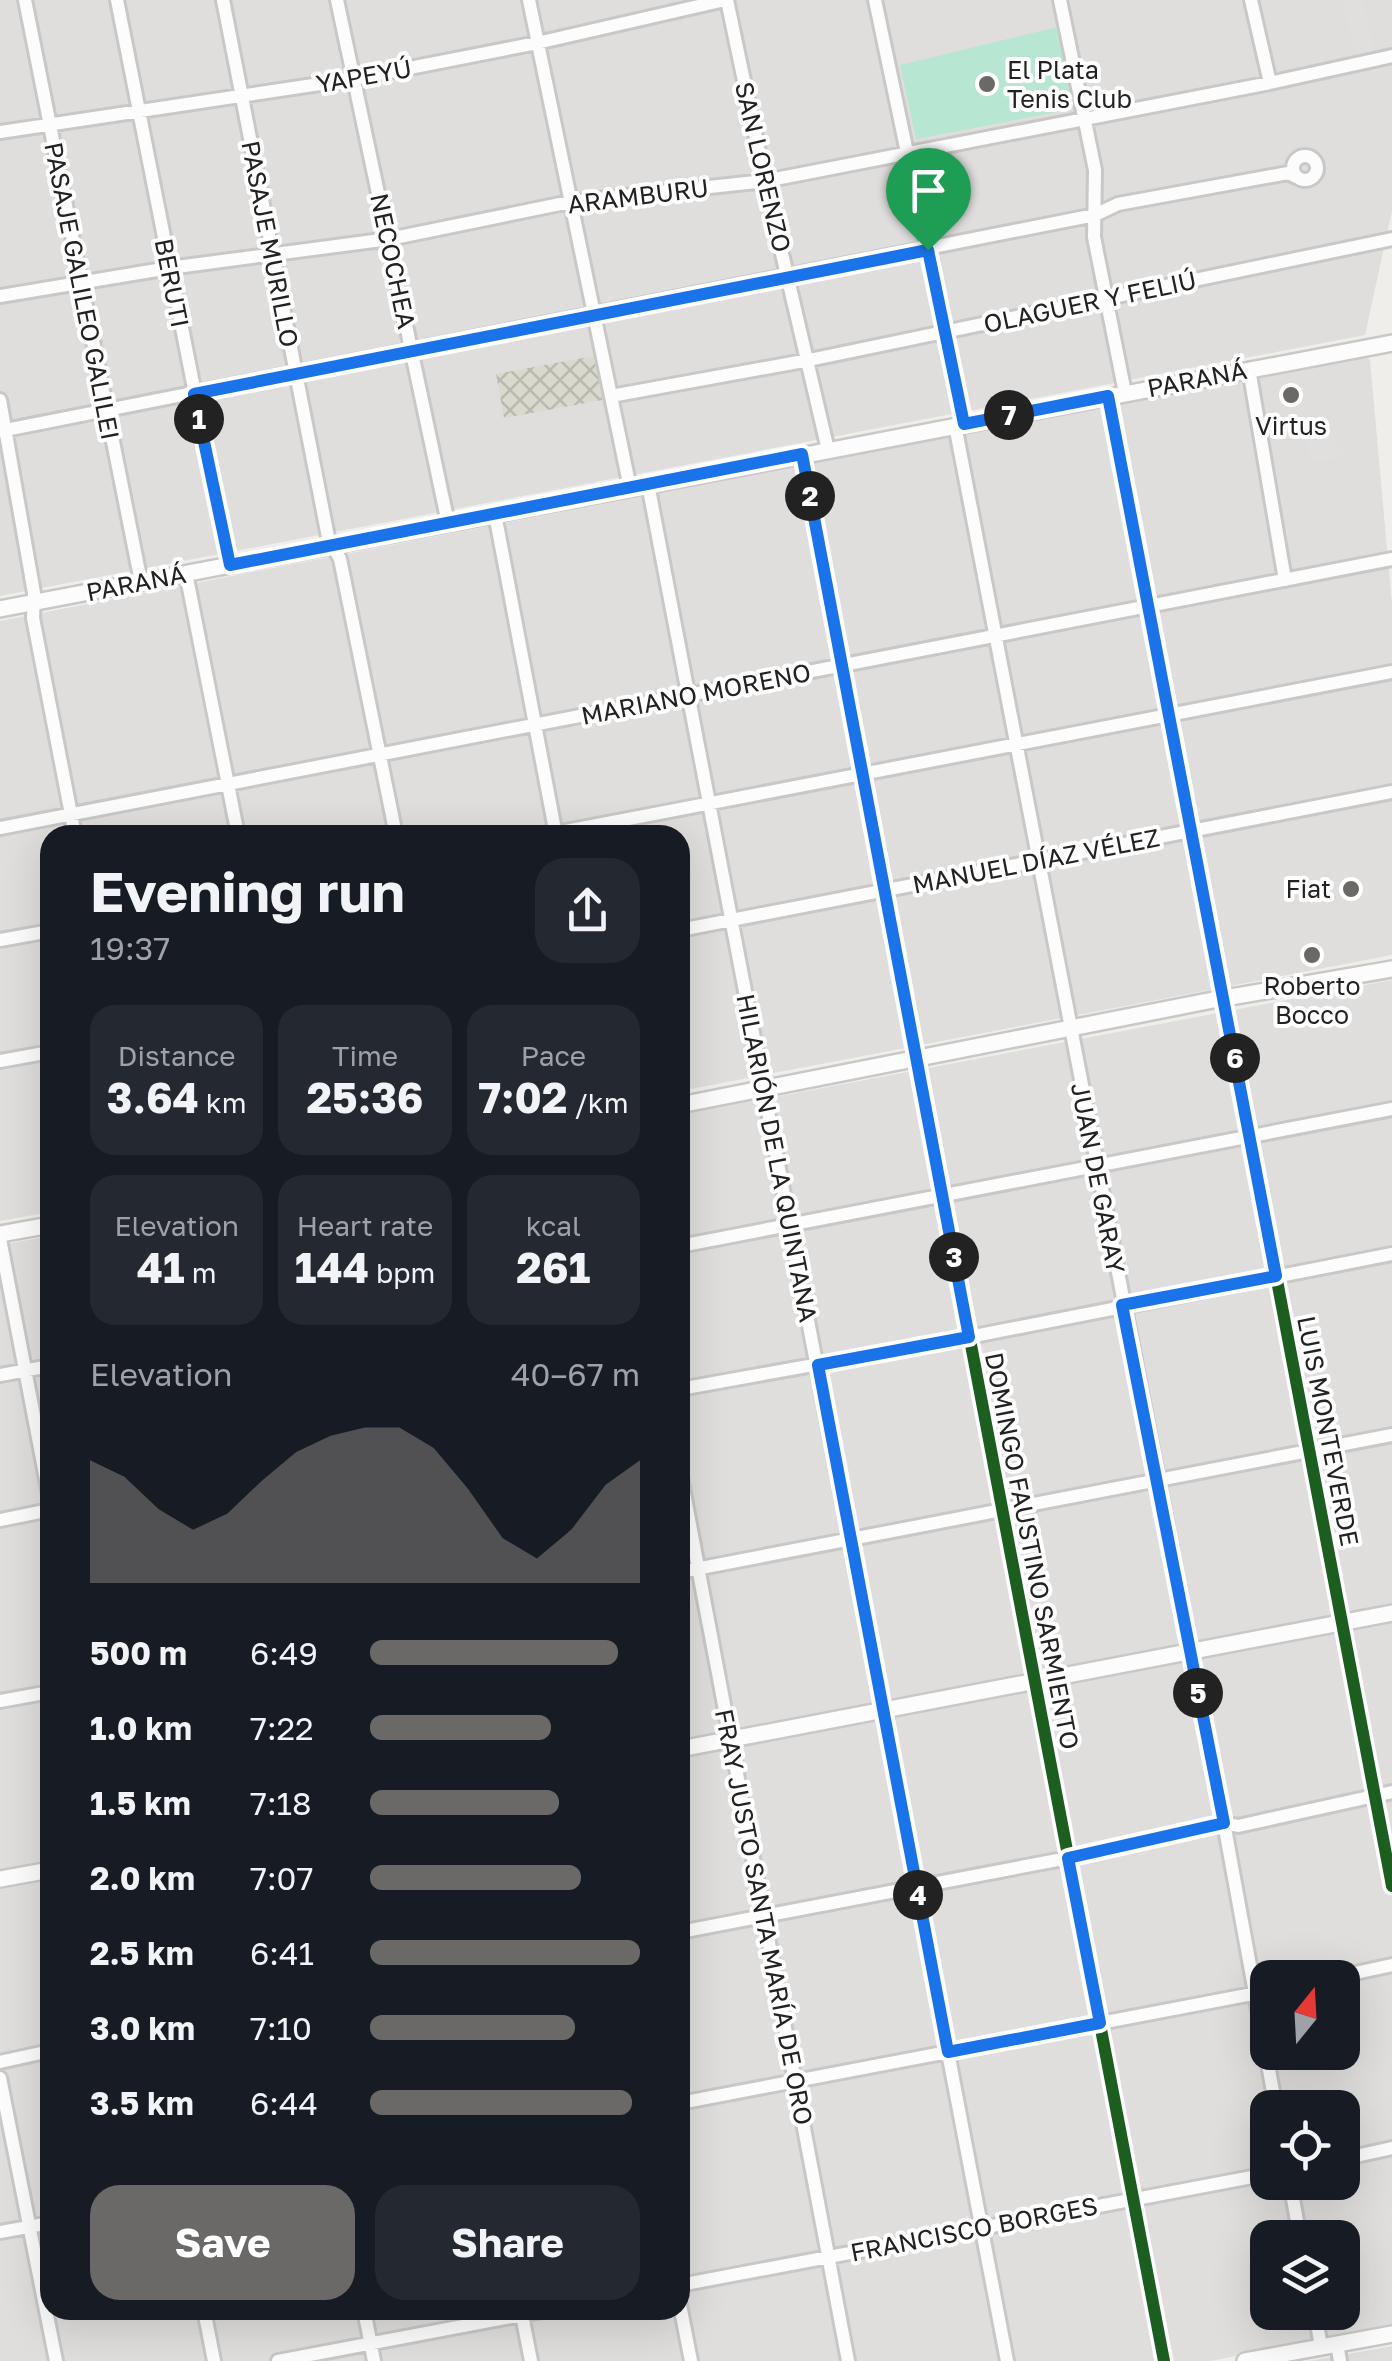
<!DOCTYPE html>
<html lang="en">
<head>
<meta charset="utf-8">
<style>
	:root { --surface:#171b24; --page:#242831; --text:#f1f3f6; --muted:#9ea1a6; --accent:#6a6968 }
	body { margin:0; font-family:"Golos Text",sans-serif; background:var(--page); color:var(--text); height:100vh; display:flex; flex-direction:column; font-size:38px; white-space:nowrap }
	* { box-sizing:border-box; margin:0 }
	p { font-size:32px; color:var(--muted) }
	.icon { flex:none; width:55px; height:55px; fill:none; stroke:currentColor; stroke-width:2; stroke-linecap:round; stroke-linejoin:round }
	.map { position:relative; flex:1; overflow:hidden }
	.drawer { position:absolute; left:40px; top:825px; width:650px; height:1495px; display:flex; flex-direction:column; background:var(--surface); border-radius:30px; box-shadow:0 10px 40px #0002 }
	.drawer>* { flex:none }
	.needle { width:65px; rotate:18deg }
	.tools { position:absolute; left:1250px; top:1960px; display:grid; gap:20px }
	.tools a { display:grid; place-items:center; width:110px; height:110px; border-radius:20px; background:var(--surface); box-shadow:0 10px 40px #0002; font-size:50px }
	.pin { position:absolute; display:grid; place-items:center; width:85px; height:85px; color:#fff; margin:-102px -42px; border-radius:50% 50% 50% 0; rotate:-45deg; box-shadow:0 0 10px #0007 }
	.pin .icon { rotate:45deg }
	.km { position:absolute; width:50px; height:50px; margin:-25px; border-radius:50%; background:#222; color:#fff; font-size:28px; line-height:50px; text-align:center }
	.round { display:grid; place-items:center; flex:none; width:105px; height:105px; border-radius:30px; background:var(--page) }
	.summary { display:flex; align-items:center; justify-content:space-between; height:170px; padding:0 50px }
	h1 { font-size:55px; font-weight:700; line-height:75px }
	.figures { display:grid; grid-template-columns:repeat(3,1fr); gap:15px; height:170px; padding:10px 50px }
	.figures div { display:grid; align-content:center; border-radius:25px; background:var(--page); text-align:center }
	.figures b { font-size:42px; font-weight:700 }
	.figures small { font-size:28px; font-weight:400 }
	.figures p { font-size:28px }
	.chart { height:280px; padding:20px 50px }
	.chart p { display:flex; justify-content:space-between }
	.chart svg { width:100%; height:180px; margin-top:10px; fill:var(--accent); opacity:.7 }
	.primary-button { display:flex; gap:20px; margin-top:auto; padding:20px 50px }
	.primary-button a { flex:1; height:115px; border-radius:30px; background:var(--accent); color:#fff; font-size:40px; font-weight:700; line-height:115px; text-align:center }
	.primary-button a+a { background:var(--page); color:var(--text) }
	ul { padding:0 50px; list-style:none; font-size:32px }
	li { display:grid; grid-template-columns:160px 120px 1fr; align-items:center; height:75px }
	li i { height:25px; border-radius:12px; background:var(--accent) }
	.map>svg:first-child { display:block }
	.residential { fill:#dfdedc; fill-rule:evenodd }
	.construction { fill:url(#construction-cross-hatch) }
	.pitch { fill:#b7e6d2 }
	.parking { fill:#e0dfde }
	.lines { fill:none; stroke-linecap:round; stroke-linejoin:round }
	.minor-casing { stroke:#c9c8c7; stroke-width:18 }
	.tertiary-casing { stroke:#c9c8c7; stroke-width:20 }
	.minor { stroke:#fdfcfc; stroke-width:12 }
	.tertiary { stroke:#fdfcfc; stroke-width:15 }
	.cycleway-casing { stroke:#fff; stroke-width:19 }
	.cycleway { stroke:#1b5e20; stroke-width:12 }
	.route-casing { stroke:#fff; stroke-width:20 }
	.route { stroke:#1a73e8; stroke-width:12 }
	.poi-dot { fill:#6a6968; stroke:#fff; stroke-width:4 }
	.labels { text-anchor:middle; stroke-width:8; stroke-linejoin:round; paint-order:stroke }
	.poi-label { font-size:25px; fill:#222; stroke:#fff }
	.street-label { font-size:25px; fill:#222; stroke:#fff }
</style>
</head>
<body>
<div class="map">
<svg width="1392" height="2361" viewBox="0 0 1392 2361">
	<defs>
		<pattern id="construction-cross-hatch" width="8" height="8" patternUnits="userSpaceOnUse" patternTransform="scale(2.5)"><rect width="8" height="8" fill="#d9d9cd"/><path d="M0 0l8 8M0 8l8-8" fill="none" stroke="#babab0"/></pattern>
	</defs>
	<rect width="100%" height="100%" fill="#f0eeeb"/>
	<path class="residential" d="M0,0H1392V211L1365,335L0,596Z
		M1365,356L1370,360L1392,604V955L680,1091V835H50V1212L0,1221V621Z
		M1392,980V2324L1211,2361H0V1245L50,1236V2310H680V1115ZM1268,1978H1342V2052H1268ZM1268,2108H1342V2182H1268ZM1268,2238H1342V2312H1268Z
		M1392,2346V2361H1310Z"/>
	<path class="construction" d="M594,356L602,400L504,418L496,374Z"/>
	<path class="pitch" d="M1058,27L1075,103L1072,109L916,139L900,65Z"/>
	<path class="parking" d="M1343,0H1363L1375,51L1355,55Z
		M1337,431L1338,451H1344V458L1311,462L1306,436Z"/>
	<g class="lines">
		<defs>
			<path id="minor" d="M25,0L141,582
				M117,0L229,565
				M223,0L328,537L340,559L396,835
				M337,0L448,523
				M529,0L630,488
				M727,0L765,181L828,450
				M875,0L964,424
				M1060,0L1095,170L1094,237L1125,393
				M1251,0L1270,83
				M0,132L353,79L537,43L725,0
				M1293 168a12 12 0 1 1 24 0a12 12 0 1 1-24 0Z
				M0,296L169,268L389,239L570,202L765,181L1270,83L1392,56
				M1249,369L1285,580
				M611,396L809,360L1392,239
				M1109,396L1392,1886
				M0,400L34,593L33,618L75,835
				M955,425L1224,1823L1276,2108
				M0,431L1095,215L1118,204L1288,173L1296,177
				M802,455L1164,2361
				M648,484L1007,2361
				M495,514L556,835
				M186,573L238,835
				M0,828L1392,559
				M545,835L1392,672
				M680,930L1392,792
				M0,940L50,931
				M0,1061L50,1052
				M0,1239L50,1500
				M680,1246L1392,1109
				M0,1375L50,1366
				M680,1389L969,1337L1392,1254
				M680,1472L848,2361
				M0,1520L50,1510
				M680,1572L1392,1435
				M0,1701L50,1692
				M680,1932L1068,1858L1224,1823L1238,1826L1392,1792
				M1332,1978L1392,1965
				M0,2062L50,2051
				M0,2078L56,2361
				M680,2103L1268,1991
				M1342,2159L1392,2148
				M1290,2182L1300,2238
				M0,2232L50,2223
				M680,2285L1268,2174
				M680,2305L691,2361
				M204,2310L214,2361
				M364,2310L374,2361
				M521,2310L531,2361
				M1315,2312L1321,2347
				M1337,2344L1340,2361
				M278,2361L548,2310"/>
			<path id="tertiary" d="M0,609L1392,343
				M680,1105L1213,1000L1392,969
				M0,1234L50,1225
				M680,1749L1392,1613
				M0,1879L50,1870
				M1245,2361L1392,2334"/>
		</defs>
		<use href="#minor" class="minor-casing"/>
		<use href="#tertiary" class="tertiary-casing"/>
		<use href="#minor" class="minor"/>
		<use href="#tertiary" class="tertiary"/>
		<defs>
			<path id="cycleway" d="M1109,396L1392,1886
				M802,455L1164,2361"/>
		</defs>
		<use href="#cycleway" class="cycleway-casing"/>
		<use href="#cycleway" class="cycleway"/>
	</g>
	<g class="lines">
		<defs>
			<path id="route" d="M928,250L964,424L1108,396L1276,1276L1122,1305L1224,1823L1068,1858L1100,2023L948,2052L818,1365L969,1337L802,454L230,565L194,394Z"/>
		</defs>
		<use href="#route" class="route-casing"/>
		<use href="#route" class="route"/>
	</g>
	<g class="poi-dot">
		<circle cx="987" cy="84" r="10"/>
		<circle cx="1291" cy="395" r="10"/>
		<circle cx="1351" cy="889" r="10"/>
		<circle cx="1312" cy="955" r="10"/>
	</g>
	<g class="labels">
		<g class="poi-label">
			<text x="1007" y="79" text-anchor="start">El Plata<tspan x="1007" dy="29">Tenis Club</tspan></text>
			<text x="1291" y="435">Virtus</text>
			<text x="1331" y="898" text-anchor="end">Fiat</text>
			<text x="1312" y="995">Roberto<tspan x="1312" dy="29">Bocco</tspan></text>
		</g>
		<g class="street-label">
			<text transform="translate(364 76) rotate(-10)" y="9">YAPEYÚ</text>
			<text transform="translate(763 167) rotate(77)" y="9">SAN LORENZO</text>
			<text transform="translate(638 196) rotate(-7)" y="9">ARAMBURU</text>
			<text transform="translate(270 244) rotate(79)" y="9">PASAJE MURILLO</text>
			<text transform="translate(393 261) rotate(78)" y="9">NECOCHEA</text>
			<text transform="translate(172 283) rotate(79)" y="9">BERUTI</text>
			<text transform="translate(82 291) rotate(79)" y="9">PASAJE GALILEO GALILEI</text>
			<text transform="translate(1090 302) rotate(-12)" y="9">OLAGUER Y FELIÚ</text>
			<text transform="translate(1197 379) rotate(-11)" y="9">PARANÁ</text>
			<text transform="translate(136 583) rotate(-11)" y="9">PARANÁ</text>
			<text transform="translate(696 694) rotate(-11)" y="9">MARIANO MORENO</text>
			<text transform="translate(1036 861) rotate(-11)" y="9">MANUEL DÍAZ VÉLEZ</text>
			<text transform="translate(777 1158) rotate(79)" y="9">HILARIÓN DE LA QUINTANA</text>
			<text transform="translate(1098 1178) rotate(79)" y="9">JUAN DE GARAY</text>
			<text transform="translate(1328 1431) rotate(79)" y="9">LUIS MONTEVERDE</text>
			<text transform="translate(1032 1551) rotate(79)" y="9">DOMINGO FAUSTINO SARMIENTO</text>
			<text transform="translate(764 1917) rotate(79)" y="9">FRAY JUSTO SANTA MARÍA DE ORO</text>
			<text transform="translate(974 2229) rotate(-11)" y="9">FRANCISCO BORGES</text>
		</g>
	</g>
</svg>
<div class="tools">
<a><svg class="needle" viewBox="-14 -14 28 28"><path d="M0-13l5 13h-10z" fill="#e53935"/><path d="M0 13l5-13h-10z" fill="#9ea1a6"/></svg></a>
<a><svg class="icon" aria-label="locate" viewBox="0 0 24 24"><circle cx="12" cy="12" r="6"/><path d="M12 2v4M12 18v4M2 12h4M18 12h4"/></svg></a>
<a><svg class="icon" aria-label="layers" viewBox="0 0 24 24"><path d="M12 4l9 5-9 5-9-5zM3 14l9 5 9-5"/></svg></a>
</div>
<div class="pin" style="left:928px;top:250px;background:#1e9e55"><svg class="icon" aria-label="arrive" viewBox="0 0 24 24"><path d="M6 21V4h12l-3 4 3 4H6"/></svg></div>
<b class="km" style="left:199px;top:419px">1</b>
<b class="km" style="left:810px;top:496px">2</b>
<b class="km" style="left:954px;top:1257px">3</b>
<b class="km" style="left:918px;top:1895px">4</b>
<b class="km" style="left:1198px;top:1693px">5</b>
<b class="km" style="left:1235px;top:1058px">6</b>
<b class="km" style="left:1009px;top:415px">7</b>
<section class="drawer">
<div class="summary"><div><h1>Evening run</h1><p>19:37</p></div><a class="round"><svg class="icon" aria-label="share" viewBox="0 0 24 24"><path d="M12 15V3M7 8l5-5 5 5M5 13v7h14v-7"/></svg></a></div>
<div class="figures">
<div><p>Distance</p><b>3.64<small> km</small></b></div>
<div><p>Time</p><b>25:36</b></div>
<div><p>Pace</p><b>7:02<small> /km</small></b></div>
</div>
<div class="figures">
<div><p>Elevation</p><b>41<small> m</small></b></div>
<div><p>Heart rate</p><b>144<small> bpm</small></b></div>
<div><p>kcal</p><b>261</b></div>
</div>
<div class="chart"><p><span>Elevation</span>40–67 m</p>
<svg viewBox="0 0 160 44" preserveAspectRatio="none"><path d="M0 44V14L10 18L20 26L30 31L40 27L50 19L60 12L70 8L80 6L90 6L100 11L110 21L120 33L130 38L140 31L150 20L160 14V44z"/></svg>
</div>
<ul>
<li><b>500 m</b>6:49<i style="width:92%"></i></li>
<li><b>1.0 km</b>7:22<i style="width:67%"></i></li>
<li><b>1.5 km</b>7:18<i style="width:70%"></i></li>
<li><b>2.0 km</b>7:07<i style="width:78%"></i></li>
<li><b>2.5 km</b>6:41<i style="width:100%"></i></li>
<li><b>3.0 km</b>7:10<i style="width:76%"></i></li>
<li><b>3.5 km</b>6:44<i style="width:97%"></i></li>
</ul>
<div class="primary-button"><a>Save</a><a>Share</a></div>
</section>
</div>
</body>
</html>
